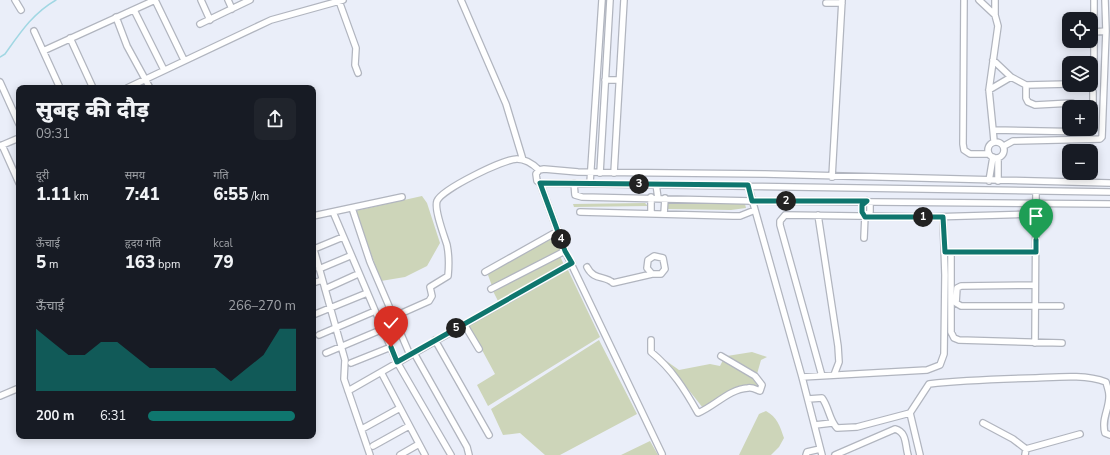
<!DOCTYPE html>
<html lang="hi">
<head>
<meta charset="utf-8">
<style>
	:root { --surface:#171b24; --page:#20242c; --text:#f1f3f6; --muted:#9ea1a6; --accent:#0f766e }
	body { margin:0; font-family:"Nunito Sans","Noto Sans Devanagari",sans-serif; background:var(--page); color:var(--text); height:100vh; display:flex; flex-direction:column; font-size:15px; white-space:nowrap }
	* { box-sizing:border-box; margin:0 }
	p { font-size:13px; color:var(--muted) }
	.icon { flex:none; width:22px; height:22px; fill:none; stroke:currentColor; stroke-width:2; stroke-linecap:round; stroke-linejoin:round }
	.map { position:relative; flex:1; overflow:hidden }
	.drawer { position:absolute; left:16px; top:85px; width:300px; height:354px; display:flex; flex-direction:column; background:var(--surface); border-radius:8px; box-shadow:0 2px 10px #0003 }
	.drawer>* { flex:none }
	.controls { position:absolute; left:1062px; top:12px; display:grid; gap:8px }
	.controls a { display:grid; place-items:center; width:36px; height:36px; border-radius:8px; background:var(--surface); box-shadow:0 2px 10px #0003; font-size:20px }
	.pin { position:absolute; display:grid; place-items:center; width:34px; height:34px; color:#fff; margin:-41px -17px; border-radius:50% 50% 50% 0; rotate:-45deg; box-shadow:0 0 4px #0007 }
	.pin .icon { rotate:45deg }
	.km { position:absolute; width:20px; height:20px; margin:-10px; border-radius:50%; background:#222; color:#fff; font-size:11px; line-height:20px; text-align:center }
	.round { display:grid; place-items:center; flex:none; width:42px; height:42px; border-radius:8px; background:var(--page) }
	.summary { display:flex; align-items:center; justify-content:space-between; height:68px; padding:0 20px }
	h1 { font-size:22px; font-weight:800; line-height:30px }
	.metrics { display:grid; grid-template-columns:repeat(3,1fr); gap:6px; height:68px; padding:4px 20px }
	.metrics div { display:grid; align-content:center }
	.metrics b { font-size:17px; font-weight:800 }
	.metrics small { font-size:11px; font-weight:400 }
	.metrics p { font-size:11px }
	.chart { height:112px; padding:8px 20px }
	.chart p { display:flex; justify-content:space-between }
	.chart svg { width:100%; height:72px; margin-top:4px; fill:var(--accent); opacity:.7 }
	ul { padding:0 20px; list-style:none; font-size:13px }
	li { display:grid; grid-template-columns:64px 48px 1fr; align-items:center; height:30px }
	li i { height:10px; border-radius:5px; background:var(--accent) }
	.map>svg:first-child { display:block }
	.green { fill:#cdd5b9 }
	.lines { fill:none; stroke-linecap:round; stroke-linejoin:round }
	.stream { stroke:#a1d7e3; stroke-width:1.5 }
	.minor-casing { stroke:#b1b5bf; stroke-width:8 }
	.minor { stroke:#fff; stroke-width:5.5 }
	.route-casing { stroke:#fff; stroke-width:8 }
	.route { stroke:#0f766e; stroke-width:5 }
</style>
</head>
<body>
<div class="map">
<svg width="1110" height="455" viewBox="0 0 1110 455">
	<rect width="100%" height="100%" fill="#eaeef9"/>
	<path class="green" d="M422,196L427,203L440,243L427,266L405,277L381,281L355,211Z
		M645,203L648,206L574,207L573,204Z
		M667,204H745L746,208L731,210L667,209Z
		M556,236L563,249L492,286L488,275L490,271Z
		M560,256L564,265L498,301L493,291Z
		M568,270L600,337L488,406L477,385L495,374L469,326Z
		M599,340L637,414L560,455H545L520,433L503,435L491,409Z
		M752,352L767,357L761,360L757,374L727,356Z
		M665,360L679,370L710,364L720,366L723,360L750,375L758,386L745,387L703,408Z
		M766,411C777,417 780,426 784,438L779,447L771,455H739L759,414Z
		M650,441L658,455H621Z"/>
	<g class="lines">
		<path class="stream" d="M0,57L5,54C20,33 33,13 56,0"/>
		<defs>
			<path id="minor" d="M15,0L21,10
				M155,0L184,60
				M201,0L210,20
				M228,0L232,9
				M461,0L506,104L523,160
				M964,0L963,144L964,150L970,154H989
				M979,0L995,15L998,26L989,90L993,130
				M339,1L356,48L355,65L358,73
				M826,3H842
				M134,10L164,70
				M995,15V0
				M116,17L127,46L150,88
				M200,24L250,0
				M34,31L60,88
				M1094,32L1106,31
				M70,38L93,88
				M43,51L155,0
				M993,60L1011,77
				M605,80H619
				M0,82L19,124
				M1091,84L1094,81V0
				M1026,85L1069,84
				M127,88L271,20L343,0
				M989,90L1011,77L1026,85V98L1028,102L1035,105L1072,103
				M994,141L993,130L1090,132L1093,129V92
				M988 150a8 8 0 1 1 16 0a8 8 0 1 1-16 0Z
				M2,145L19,183
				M0,146L19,138
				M1004,146L1013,141L1100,139L1102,137L1106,31L1105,0
				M998,158V181
				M600,173L610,0
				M614,173L624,0
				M832,177L842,0
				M989,181L993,157
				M540,183L565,251L662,454
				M574,183L575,195L582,197L752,201L1110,204
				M590,183L602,0
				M1110,183L765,174L578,172L544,169L539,170L536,174L537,181L540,183L1110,192
				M656,184L658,198
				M748,185L802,377L822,455
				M651,197V214
				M352,208L370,262L410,355
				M333,212L397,362L451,455
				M580,212L733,216H740L755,210
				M664,214L665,198
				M818,215L838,346L839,362L834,375
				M865,215L870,212V205L867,201
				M865,215L862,213V205L867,202
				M313,216L402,197
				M864,238L865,215
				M313,246L345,360L344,379L370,455
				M314,249L343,237
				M949,252H1036
				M951,253V332L954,338L959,340L1062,343
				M587,267C594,281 605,275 613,283L652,274H661L665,269L663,258L654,256L648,260L647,268L652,274
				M319,269L350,256
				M485,272L558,231
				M313,283L322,280
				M1035,285L961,286L957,288L956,303L961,306H1061
				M325,289L358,274
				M491,289L565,251
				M313,315L367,293
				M393,317L429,301L432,296L430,287L448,276C449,266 449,255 447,245C444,235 434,210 437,201C442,189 504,159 517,159C526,159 533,164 539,170
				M464,324L479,349
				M319,335L375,311
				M435,340L489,435
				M651,340V352C672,369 685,390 698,413C715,406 729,389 748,388C752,387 757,390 760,391L762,385L755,376L721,356
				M1035,343L1036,191
				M326,353L383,329
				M414,353L467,447L469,455
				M351,363L391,347
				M381,372L425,455
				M822,376L780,225V221L785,215L930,217L1035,214
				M802,377L927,370L940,365L944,354L945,275L943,217
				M348,391L572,263
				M0,396L19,388
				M808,399L822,398C829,407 829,420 837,428L857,427L910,413
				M983,423L1013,439L1026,449L1025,455
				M815,425L832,423
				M362,429L400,408
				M373,446L409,426
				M1026,449L1080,434
				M400,455L419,444
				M806,455L807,452L820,449
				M835,455L895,429C907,432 905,445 908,455
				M920,455L910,413L929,384C965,380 1000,379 1036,378C1058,377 1085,374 1106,382C1107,386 1109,391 1109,395C1110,408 1101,418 1105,433L1110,435"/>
		</defs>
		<use href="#minor" class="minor-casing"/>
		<use href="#minor" class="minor"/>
	</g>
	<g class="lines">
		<defs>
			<path id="route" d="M391,347L397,362L572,263L565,251L540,183L748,185L752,201H867L862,205V212L865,217H943L945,252H1036V240"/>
		</defs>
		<use href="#route" class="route-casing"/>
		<use href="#route" class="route"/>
	</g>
</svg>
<div class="controls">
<a><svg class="icon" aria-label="locate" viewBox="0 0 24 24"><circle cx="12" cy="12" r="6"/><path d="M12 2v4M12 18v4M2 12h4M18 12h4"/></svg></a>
<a><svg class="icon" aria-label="layers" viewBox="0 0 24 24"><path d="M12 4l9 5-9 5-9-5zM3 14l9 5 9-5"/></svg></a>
<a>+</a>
<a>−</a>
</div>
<div class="pin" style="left:1036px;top:240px;background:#1e9e55"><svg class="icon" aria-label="arrive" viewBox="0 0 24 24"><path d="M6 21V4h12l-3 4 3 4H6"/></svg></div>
<div class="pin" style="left:391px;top:347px;background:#d93025"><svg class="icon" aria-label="check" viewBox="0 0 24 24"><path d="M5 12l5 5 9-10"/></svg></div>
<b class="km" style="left:923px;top:217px">1</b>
<b class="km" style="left:786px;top:201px">2</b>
<b class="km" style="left:639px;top:184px">3</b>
<b class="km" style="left:561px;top:239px">4</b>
<b class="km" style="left:456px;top:328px">5</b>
<section class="drawer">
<div class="summary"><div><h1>सुबह की दौड़</h1><p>09:31</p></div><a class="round"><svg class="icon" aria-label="share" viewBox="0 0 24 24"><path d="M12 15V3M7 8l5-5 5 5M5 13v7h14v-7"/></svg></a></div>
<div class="metrics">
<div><p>दूरी</p><b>1.11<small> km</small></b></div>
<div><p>समय</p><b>7:41</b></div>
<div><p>गति</p><b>6:55<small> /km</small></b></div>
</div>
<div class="metrics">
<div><p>ऊँचाई</p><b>5<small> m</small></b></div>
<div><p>हृदय गति</p><b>163<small> bpm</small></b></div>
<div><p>kcal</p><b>79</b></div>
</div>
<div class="chart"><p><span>ऊँचाई</span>266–270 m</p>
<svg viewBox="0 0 160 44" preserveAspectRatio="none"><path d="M0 44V6L10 14L20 22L30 22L40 14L50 14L60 22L70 30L80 30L90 30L100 30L110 30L120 38L130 30L140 22L150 6L160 6V44z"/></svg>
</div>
<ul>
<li><b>200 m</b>6:31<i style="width:99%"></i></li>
</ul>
</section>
</div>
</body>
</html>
